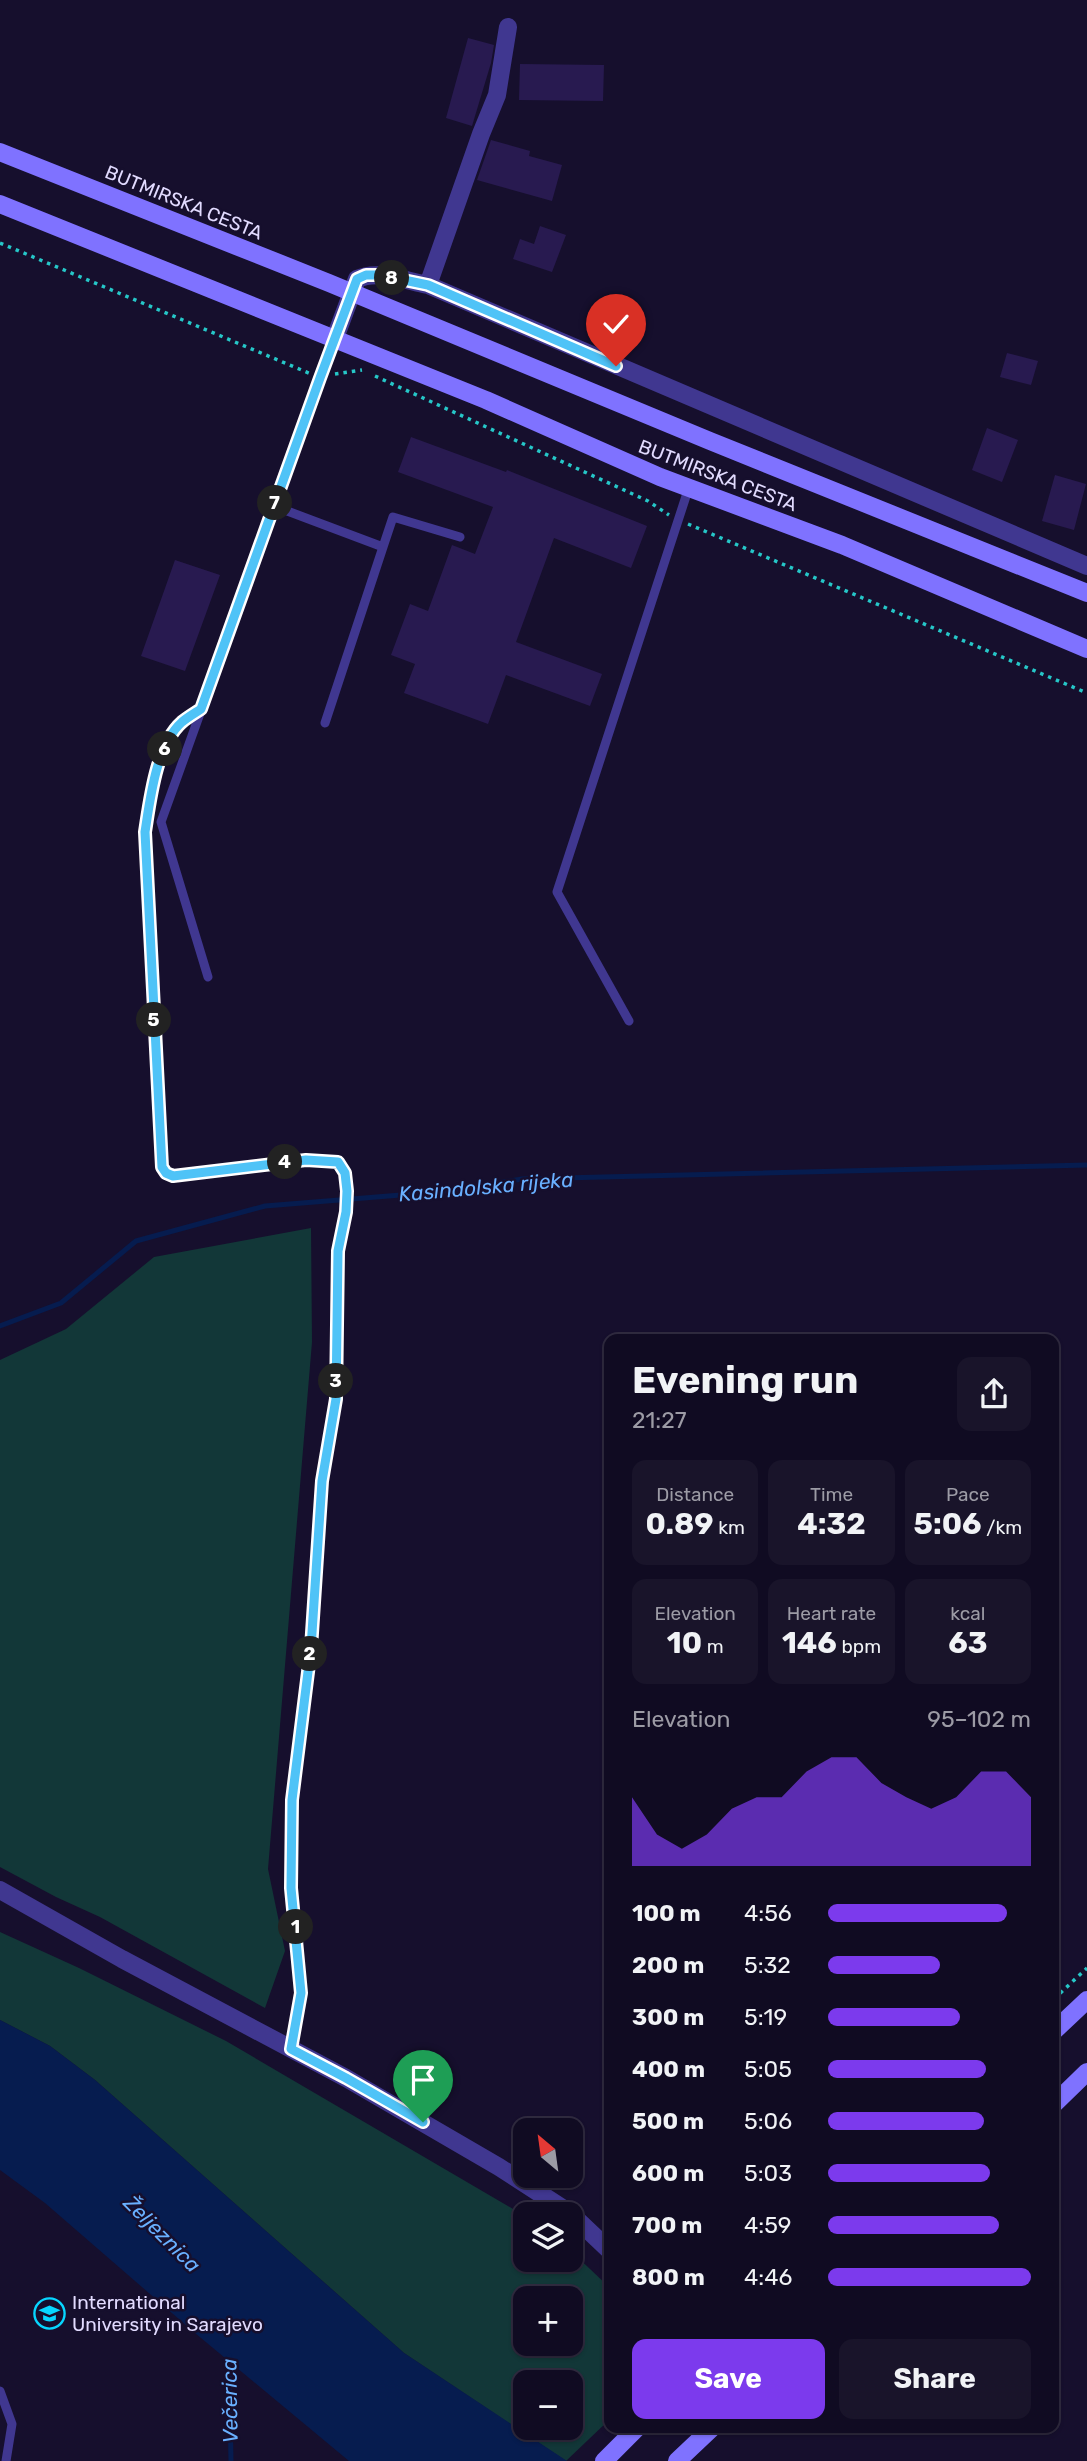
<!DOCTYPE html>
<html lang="en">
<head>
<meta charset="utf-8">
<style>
	:root { --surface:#100b22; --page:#19142a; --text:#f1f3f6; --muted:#9c9ba5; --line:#302b40; --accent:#7c3aed }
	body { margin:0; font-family:Rubik,sans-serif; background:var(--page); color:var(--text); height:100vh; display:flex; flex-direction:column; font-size:26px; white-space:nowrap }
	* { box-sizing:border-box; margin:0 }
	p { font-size:23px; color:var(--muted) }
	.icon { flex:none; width:38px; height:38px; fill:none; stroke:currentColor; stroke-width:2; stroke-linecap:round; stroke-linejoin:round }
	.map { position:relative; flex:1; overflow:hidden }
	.panel { position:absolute; left:604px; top:1334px; width:455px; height:1099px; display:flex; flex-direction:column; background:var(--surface); border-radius:14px; box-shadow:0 2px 5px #0004,0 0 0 2px var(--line) }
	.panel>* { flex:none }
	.needle { width:46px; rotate:331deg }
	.tools { position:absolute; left:513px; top:2118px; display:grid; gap:14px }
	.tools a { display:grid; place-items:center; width:70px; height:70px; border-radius:14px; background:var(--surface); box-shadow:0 2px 5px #0004,0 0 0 2px var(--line); font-size:35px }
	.pin { position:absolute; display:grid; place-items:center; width:60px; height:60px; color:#fff; margin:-72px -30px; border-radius:50% 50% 50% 0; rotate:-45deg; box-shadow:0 0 7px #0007 }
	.pin .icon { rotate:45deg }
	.km { position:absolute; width:35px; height:35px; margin:-18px; border-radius:50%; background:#222; color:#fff; font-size:19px; line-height:35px; text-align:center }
	.round { display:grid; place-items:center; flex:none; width:74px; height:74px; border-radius:14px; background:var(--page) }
	.overview { display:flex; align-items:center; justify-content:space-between; height:119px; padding:0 28px }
	h1 { font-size:38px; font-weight:700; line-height:52px }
	.figures { display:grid; grid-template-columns:repeat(3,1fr); gap:10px; height:119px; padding:7px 28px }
	.figures div { display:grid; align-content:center; border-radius:14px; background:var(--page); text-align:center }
	.figures b { font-size:30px; font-weight:700 }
	.figures small { font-size:19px; font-weight:400 }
	.figures p { font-size:19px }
	.chart { height:196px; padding:14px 28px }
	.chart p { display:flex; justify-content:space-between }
	.chart svg { width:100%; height:126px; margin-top:7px; fill:var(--accent); opacity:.7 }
	.action { display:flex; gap:14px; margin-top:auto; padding:14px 28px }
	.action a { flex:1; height:80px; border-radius:14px; background:var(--accent); color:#fff; font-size:28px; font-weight:700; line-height:80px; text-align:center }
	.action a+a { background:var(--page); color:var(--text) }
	ul { padding:0 28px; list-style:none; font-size:23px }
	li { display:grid; grid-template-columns:112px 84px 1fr; align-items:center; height:52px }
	li i { height:18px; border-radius:9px; background:var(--accent) }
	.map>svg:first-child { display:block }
	.green { fill:#123738; fill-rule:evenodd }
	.water { fill:#061c4f }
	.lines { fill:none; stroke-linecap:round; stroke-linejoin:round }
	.stream { stroke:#061c4f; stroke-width:5 }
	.building { fill:#281a50 }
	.path { stroke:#26c7c8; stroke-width:3.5; stroke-dasharray:3.5 5; stroke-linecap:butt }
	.service { stroke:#403790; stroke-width:9 }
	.minor { stroke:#403790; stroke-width:18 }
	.secondary { stroke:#7f72ff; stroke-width:18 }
	.route-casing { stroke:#fff; stroke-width:14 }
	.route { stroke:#4fc3f7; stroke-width:9 }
	.labels { text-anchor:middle; stroke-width:5; stroke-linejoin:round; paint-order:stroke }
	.street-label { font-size:19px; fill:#e2dbff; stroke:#160f2d }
	.poi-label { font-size:19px; fill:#e2dbff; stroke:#160f2d; text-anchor:start }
	.water-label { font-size:21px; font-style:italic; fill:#69b0ff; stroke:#160f2d }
</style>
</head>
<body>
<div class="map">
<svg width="1087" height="2461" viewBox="0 0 1087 2461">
	<rect width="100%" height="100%" fill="#160f2d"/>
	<path class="green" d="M311,1228L312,1342L268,1869L285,1951L265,2008L100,1917L56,1897L0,1867V1360L66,1329L154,1257Z
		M0,1932L79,1968L226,2041L525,2216V2259H570L571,2251L609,2287V2420L566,2461L404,2353L95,2080L50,2046L0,2020ZM525,2298H570V2343H525ZM525,2382H570V2427H525Z"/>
	<path class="water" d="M0,2020L50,2046L95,2080L404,2353L567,2461H349L195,2333L45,2203L0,2170Z"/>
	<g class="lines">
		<path class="stream" d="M0,1326L61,1303L136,1241L265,1206L438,1192L522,1179L1087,1165
			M229,2356L231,2461"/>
	</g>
	<path class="building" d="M468,38L494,45L491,63L472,126L446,118Z
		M520,64L604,65L603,101L519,100Z
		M491,140L530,151L529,156L562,165L552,201L477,180Z
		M540,226L566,235L552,272L513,259L520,239L534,244Z
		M1007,353L1038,361L1031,385L1000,377Z
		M987,428L1018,440L1002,482L972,470Z
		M411,437L506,472L507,470L647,526L631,568L554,538L516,642L602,674L590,706L506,675L488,724L404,693L415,664L391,655L410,604L428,611L452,545L475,554L493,507L398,472Z
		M1055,475L1086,484L1074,530L1042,521Z
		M175,560L220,575L185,671L141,656Z"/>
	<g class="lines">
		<path class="path" d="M0,243L311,374
			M335,374L362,370
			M375,376L648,501L669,515
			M688,524L1087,693
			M153,998L162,1166L166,1173L173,1176L306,1160L338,1162L346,1173L347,1191L346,1212L338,1250L336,1399L322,1481L311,1648L292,1800L291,1888L301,1993L294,2030
			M1054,1999L1087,1968"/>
		<path class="service" d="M274,506L383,547L325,723
			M383,547L393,517L460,537
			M208,977L161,822L335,338
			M152,985L145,832L151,790L169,738L182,722L201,709
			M629,1021L557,892L689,487
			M0,2391L12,2424L6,2461"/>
		<path class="minor" d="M428,285L481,134L497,95L508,27
			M335,338L357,279C378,269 406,281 428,285L1087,566
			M0,1890L122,1959L346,2078L499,2167L570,2213L609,2250"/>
		<path class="secondary" d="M0,152L329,283L710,441L1087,593
			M0,204L486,400L660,477L842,545L1087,649
			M1054,2031L1087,2000
			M1054,2104L1087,2072
			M604,2461L638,2427
			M677,2461L713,2427"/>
	</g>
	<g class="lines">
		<defs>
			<path id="route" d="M423,2122L346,2078L291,2049L301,1993L291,1888L292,1800L311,1648L322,1481L336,1399L338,1251L346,1212L347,1191L345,1173L338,1162L306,1160L173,1176L166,1173L162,1167L145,832C150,800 156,745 182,722C188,717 195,713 201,709L320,378L357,279L366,275H380L428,285L616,366"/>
		</defs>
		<use href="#route" class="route-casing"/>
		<use href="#route" class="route"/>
	</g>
	<defs>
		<symbol id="university-ring" viewBox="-11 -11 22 22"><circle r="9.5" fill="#160f2d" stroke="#07d6ff" stroke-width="1.5"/><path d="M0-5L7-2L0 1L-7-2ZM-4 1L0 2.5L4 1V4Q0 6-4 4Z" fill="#07d6ff"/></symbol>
	</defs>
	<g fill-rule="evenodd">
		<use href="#university-ring" x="32" y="2296" width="35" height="35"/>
	</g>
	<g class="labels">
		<g class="street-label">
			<text transform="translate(184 202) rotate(22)" y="7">BUTMIRSKA CESTA</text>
			<text transform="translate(718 475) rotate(21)" y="7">BUTMIRSKA CESTA</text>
		</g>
		<g class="poi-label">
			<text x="72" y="2309">International<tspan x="72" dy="22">University in Sarajevo</tspan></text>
		</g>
		<g class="water-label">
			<text transform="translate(486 1187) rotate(-5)" y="7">Kasindolska rijeka</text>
			<text transform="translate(162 2234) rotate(45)" y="7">Željeznica</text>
			<text transform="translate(230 2401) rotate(-91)" y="7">Večerica</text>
		</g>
	</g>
</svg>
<div class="tools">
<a><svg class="needle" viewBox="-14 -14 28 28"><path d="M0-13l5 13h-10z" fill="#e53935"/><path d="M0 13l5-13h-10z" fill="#9c9ba5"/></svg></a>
<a><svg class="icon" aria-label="layers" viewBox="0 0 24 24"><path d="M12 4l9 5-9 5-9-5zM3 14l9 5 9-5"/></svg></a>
<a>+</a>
<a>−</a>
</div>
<div class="pin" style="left:423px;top:2122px;background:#1e9e55"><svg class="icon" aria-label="arrive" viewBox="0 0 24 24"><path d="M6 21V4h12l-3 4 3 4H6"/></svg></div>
<div class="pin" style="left:616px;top:366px;background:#d93025"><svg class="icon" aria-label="check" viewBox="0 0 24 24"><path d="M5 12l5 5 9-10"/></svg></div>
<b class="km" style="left:296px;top:1927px">1</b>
<b class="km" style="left:310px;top:1654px">2</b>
<b class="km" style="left:336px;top:1381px">3</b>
<b class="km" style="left:285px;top:1162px">4</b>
<b class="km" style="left:154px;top:1020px">5</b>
<b class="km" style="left:165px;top:749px">6</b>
<b class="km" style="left:275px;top:503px">7</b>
<b class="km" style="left:392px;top:278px">8</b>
<section class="panel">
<div class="overview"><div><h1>Evening run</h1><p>21:27</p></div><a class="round"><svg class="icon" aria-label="share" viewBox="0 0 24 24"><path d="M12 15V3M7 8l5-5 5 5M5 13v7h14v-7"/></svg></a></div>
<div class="figures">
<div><p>Distance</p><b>0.89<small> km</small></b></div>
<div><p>Time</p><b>4:32</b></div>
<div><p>Pace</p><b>5:06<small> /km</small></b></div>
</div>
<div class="figures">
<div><p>Elevation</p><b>10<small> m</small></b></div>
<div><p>Heart rate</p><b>146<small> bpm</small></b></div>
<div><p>kcal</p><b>63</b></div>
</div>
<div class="chart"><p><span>Elevation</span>95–102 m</p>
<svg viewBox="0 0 160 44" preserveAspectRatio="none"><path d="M0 44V20L10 33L20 38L30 33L40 24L50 20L60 20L70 11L80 6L90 6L100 15L110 20L120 24L130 20L140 11L150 11L160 20V44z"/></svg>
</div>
<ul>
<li><b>100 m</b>4:56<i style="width:88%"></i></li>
<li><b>200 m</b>5:32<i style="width:55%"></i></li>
<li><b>300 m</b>5:19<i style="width:65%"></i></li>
<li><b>400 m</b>5:05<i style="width:78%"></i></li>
<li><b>500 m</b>5:06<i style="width:77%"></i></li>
<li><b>600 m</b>5:03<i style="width:80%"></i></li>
<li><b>700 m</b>4:59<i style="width:84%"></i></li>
<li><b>800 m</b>4:46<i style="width:100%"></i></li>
</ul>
<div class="action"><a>Save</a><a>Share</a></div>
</section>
</div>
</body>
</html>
